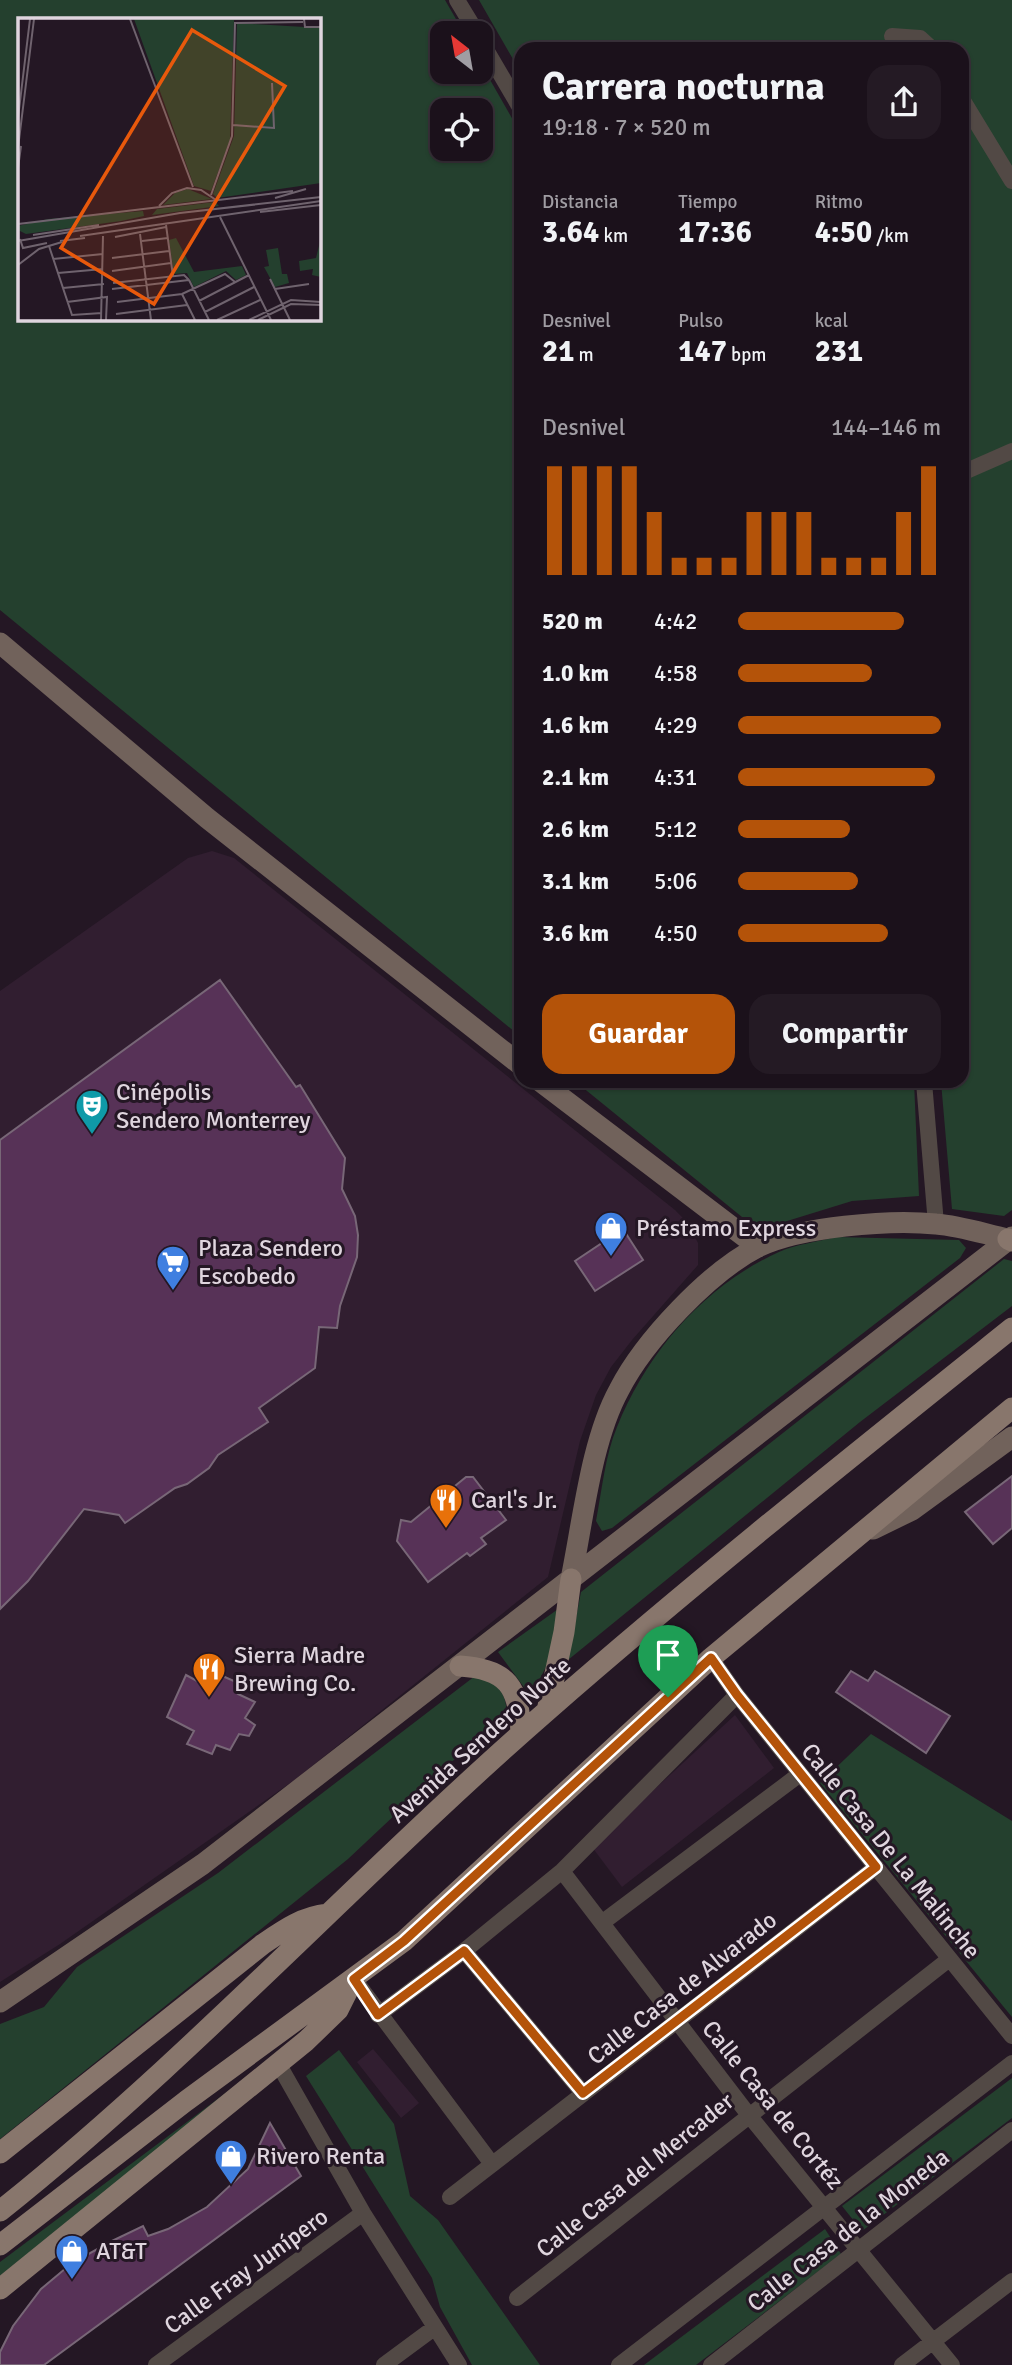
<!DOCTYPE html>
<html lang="es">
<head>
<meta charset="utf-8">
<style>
	:root { --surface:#1b111b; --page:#241a24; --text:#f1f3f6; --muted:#a09da3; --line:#39313a; --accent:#b45309 }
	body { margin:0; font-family:Signika,sans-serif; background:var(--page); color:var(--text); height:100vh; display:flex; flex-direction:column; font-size:26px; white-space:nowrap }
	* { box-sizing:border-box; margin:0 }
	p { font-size:23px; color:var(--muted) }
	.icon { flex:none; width:38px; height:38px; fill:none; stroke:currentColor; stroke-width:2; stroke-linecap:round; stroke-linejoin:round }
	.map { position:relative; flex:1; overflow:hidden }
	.sheet { position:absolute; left:514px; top:42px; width:455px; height:1046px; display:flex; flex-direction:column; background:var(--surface); border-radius:21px; box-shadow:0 2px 5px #0004,0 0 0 2px var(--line) }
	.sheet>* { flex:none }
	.needle { width:46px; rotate:329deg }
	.tools { position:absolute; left:430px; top:21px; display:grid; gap:14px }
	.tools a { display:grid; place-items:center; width:63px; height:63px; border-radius:14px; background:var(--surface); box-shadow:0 2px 5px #0004,0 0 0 2px var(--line); font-size:35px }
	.pin { position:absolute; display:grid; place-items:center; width:60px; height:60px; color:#fff; margin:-72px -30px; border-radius:50% 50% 50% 0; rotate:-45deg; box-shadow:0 0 7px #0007 }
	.pin .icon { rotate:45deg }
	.round { display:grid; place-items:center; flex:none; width:74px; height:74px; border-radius:21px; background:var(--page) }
	.summary { display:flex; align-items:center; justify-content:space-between; height:119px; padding:0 28px }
	h1 { font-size:38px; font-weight:700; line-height:52px }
	.figures { display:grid; grid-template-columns:repeat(3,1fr); gap:10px; height:119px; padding:7px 28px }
	.figures div { display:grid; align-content:center }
	.figures b { font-size:30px; font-weight:700 }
	.figures small { font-size:19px; font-weight:400 }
	.figures p { font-size:19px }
	.chart { height:196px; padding:14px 28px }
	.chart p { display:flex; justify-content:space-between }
	.chart svg { width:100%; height:126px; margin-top:7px; stroke:var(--accent); stroke-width:6 }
	.button { display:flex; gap:14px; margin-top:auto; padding:14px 28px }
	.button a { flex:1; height:80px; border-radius:21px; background:var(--accent); color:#fff; font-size:28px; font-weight:700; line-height:80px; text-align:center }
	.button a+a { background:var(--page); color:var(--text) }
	ul { padding:0 28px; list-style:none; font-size:23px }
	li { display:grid; grid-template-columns:112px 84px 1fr; align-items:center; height:52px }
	li i { height:18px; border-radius:9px; background:var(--accent) }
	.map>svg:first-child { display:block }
	.built { fill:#311e30 }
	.green { fill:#24402e; fill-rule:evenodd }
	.building { fill:#573257; stroke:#786777; stroke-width:2 }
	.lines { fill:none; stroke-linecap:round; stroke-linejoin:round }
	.street { stroke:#524945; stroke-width:16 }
	.secondary { stroke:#71625b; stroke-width:21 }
	.primary { stroke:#88766c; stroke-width:21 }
	.route-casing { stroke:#fff; stroke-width:14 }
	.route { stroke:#b45309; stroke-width:9 }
	.labels { text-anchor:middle; stroke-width:6; stroke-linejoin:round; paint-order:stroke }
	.poi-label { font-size:24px; fill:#dfd5de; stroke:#241724; text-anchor:start }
	.street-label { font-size:24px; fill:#dfd5de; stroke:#241724 }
	.inset-road { fill:none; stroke:#6f636e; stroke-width:2 }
	.view { fill:#e8590c; fill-opacity:0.15; stroke:#e8590c; stroke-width:3.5 }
	.inset-edge { fill:none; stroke:#dfd5de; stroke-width:3.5 }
</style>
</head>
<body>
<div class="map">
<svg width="1012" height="2365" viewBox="0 0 1012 2365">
	<rect width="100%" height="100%" fill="#241724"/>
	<path class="built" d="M212,851L234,858L675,1210L687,1222L698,1243V1265L632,1340L611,1367L596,1395L580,1441L548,1577L296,1779L60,1944L0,1982V991L188,858Z
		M735,1715L774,1768L622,1887L592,1847Z
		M373,2049L419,2103L401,2118L357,2062Z"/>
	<path class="green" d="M0,0H445L464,33H443V72H481V64L521,134V1037L0,610ZM19,19H318V318H19ZM443,110H481V149H443Z
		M479,0H1012V1210L1004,1216L952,1209L941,1082H962V49H522L521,73Z
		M576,1082H914L919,1196L852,1201L758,1230Z
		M836,1237L959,1240L966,1248L960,1258L612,1528L602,1531L596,1521C602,1490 605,1456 617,1427C648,1351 704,1286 779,1252C796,1244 818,1242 836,1237Z
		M1004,1259L1012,1261V1306L860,1422L568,1660L581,1592Z
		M561,1607C555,1640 551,1668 529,1694L498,1652Z
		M475,1676C498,1683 506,1691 507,1715L448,1765L348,1859L0,2139V2024L44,2007L77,1967L218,1873Z
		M871,1734L1012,1821V2017L820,1783Z
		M339,2050L394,2124L410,2196L438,2220L540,2365H472L440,2307L432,2278L306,2076Z
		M255,2071L0,2276V2262Z
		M1012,2078V2118L862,2231L842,2206Z
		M825,2229L841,2254L696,2365H644Z"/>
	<path class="building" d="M220,980L296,1087L300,1085L345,1158L342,1189L355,1216L358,1235L357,1257L340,1306L337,1328L319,1327L315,1368L259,1408L268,1422L218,1455L209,1468L187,1484L175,1488L125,1523L119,1515L84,1509L28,1581L0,1609V1140Z
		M623,1229L643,1260L595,1291L575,1261Z
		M1012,1476V1528L993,1544L965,1512Z
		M466,1477H473L506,1520L481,1538L486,1544L470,1556L467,1553L428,1582L397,1541L401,1520L411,1522Z
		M202,1667L243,1685L238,1694L255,1702L245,1718L255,1725L249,1736L239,1734L230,1750L216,1745L212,1754L187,1744L194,1731L167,1717L186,1675L197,1681Z
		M851,1671L868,1681L875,1671L950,1716L926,1753L836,1692Z
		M270,2123L301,2176L44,2365H0V2352L13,2326L41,2289L72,2263L112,2241L143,2226L148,2236L168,2229L207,2207L248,2169Z"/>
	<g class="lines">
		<path class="street" d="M457,0L477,33
			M892,36L920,38L932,49
			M481,41L522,111
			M962,99L1012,181
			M962,473L1012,451
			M924,1082L936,1224
			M711,1658L737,1695L1012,2036
			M562,1871L748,2114L952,2365
			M603,1922L800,1774
			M464,1951L583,2093
			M354,1979L492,2164
			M378,2015L464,1951L562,1871L737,1695
			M279,2065L363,2213L459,2365
			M450,2197L876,1867
			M517,2298L948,1960
			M156,2365L363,2213
			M384,2365L434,2328
			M619,2365L1012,2063
			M711,2365L1012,2130
			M902,2365L1012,2281"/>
		<path class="secondary" d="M0,643L207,818L522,1066
			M541,1082L758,1247
			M873,1529L912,1510L1012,1437
			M571,1579C583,1521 591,1441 619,1390C644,1341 709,1272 758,1247C799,1227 890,1219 936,1224C960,1226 985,1234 1008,1239
			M0,2002L203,1864L1012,1237"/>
		<path class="primary" d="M1008,1239L1012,1241
			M460,1666C508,1669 519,1687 521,1734
			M547,1711L564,1632L571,1579
			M0,2153L263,1944C285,1929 302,1917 328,1914
			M0,2211C194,2056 362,1872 548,1710C699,1578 856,1453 1012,1328
			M0,2245L186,2101L404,1941L711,1658L1012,1408
			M0,2289L306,2041L338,2010L352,1982"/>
	</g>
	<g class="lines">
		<defs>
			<path id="route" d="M711,1658L737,1695L876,1867L583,2093L464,1951L378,2015L354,1979L404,1941Z"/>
		</defs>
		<use href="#route" class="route-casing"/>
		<use href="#route" class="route"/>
	</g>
	<defs>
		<symbol id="theatre-pin" viewBox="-11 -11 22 30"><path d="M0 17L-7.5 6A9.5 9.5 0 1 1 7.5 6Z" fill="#0f9aa8" stroke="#241724"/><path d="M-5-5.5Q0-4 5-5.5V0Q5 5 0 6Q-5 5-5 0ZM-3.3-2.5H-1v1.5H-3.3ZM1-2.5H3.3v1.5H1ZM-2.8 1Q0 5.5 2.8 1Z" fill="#fff"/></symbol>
		<symbol id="shop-pin" viewBox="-11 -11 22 30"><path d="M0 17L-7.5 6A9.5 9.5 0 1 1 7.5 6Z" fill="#3f7fe0" stroke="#241724"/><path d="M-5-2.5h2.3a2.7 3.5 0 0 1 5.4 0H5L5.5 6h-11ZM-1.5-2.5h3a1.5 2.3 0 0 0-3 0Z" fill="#fff"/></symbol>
		<symbol id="supermarket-pin" viewBox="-11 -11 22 30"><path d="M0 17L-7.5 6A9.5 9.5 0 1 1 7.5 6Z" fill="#3f7fe0" stroke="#241724"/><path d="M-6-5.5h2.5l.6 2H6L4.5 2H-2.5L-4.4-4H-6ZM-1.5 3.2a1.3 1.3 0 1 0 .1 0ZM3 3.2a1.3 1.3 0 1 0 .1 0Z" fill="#fff"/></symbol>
		<symbol id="restaurant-pin" viewBox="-11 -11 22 30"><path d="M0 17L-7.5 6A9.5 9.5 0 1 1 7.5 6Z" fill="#e8710a" stroke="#241724"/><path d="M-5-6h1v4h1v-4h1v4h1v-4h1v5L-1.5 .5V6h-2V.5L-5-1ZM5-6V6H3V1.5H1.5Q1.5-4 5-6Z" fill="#fff"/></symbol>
	</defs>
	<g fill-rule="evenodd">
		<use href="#theatre-pin" x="73" y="1087" width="38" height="52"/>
		<use href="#shop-pin" x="592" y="1209" width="38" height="52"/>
		<use href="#supermarket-pin" x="154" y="1243" width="38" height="52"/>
		<use href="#restaurant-pin" x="427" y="1481" width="38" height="52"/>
		<use href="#restaurant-pin" x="190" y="1650" width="38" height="52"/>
		<use href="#shop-pin" x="212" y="2137" width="38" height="52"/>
		<use href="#shop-pin" x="53" y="2232" width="38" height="52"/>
	</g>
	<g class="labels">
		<g class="poi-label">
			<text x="116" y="1100">Cinépolis<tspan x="116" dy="28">Sendero Monterrey</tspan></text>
			<text x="636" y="1236">Préstamo Express</text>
			<text x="198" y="1256">Plaza Sendero<tspan x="198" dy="28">Escobedo</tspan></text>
			<text x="471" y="1508">Carl's Jr.</text>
			<text x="234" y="1663">Sierra Madre<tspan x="234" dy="28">Brewing Co.</tspan></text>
			<text x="256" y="2164">Rivero Renta</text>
			<text x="96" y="2259">AT&amp;T</text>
		</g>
		<g class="street-label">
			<text transform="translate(480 1740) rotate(-42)" y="8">Avenida Sendero Norte</text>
			<text transform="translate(891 1851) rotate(51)" y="8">Calle Casa De La Malinche</text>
			<text transform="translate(682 1988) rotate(-38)" y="8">Calle Casa de Alvarado</text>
			<text transform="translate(773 2105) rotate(51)" y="8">Calle Casa de Cortéz</text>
			<text transform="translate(635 2175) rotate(-39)" y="8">Calle Casa del Mercader</text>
			<text transform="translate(848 2230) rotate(-38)" y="8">Calle Casa de la Moneda</text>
			<text transform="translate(246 2271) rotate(-36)" y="8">Calle Fray Junípero</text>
		</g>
	</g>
	<g transform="translate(18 18)">
		<rect width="303" height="303" fill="#241724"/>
		<path d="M116,1H283L216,2L212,122L193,173L176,168ZM219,5L303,10V165L199,180L195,176L216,118ZM170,171L194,181L145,187L157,175ZM197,184L201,188L134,197L139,191ZM125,193L126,198L103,203L8,216L0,212V208L30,201ZM158,220L176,254L224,248L228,257L218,262L208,253L176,269L169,255L156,256L151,222ZM303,220V259L294,257L295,251L282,253L281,243L298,240ZM260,230L264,256H269L271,265L257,269L246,249L251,248L248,232Z" fill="#24402e"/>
		<path class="inset-road" d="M112,1L175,169M286,1L287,9H303M0,100L12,1M215,107L256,110L254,65M0,130L16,1M0,150L3,128M193,177L214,118L217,5L285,4M257,180L288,171M141,188L154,175L169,170L183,172L198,182M242,194L303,187M202,199L253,302M0,206L275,173M148,207L155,258M122,216L133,302M15,217L81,207M62,218L303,183M97,219L148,209M2,221L5,230L29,225M0,223L162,195L303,179M42,223L67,220M124,223L150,220M31,228L54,297L84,295M94,240L151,233M35,241L85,236M0,247L21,231L44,224M94,253L153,245M40,255L85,251M252,261L272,302M171,262L191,302M95,265L166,257L171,262M45,270L86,266M94,271L171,262M257,271L291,266M164,276L177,302M181,283L231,257M49,284L89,279L88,302M99,284L164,276L207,256L217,264M187,294L236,269M98,296L169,287M83,302L85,218M199,302L242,282M231,302L273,282L303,284M240,302L273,286L303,287"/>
		<path class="view" d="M174,12L267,68L136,286L43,230Z"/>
		<rect width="303" height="303" class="inset-edge"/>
	</g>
</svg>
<div class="tools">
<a><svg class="needle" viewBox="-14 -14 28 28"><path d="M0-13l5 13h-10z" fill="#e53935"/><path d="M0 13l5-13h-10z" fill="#a09da3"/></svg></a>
<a><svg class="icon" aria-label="locate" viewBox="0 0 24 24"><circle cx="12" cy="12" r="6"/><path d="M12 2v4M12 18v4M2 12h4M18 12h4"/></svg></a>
</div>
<div class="pin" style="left:668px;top:1697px;background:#1e9e55"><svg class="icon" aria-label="arrive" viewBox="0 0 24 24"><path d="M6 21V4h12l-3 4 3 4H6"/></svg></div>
<section class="sheet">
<div class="summary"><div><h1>Carrera nocturna</h1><p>19:18 · 7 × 520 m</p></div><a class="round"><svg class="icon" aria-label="share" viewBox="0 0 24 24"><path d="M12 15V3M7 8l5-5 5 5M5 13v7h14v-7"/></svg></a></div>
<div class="figures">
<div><p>Distancia</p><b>3.64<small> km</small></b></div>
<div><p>Tiempo</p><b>17:36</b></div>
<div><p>Ritmo</p><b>4:50<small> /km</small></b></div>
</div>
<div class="figures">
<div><p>Desnivel</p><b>21<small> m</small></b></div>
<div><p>Pulso</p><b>147<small> bpm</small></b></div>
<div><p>kcal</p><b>231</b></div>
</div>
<div class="chart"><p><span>Desnivel</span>144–146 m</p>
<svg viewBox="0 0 160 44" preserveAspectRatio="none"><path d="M5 44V6M15 44V6M25 44V6M35 44V6M45 44V22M55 44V38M65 44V38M75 44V38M85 44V22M95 44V22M105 44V22M115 44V38M125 44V38M135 44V38M145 44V22M155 44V6"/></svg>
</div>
<ul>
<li><b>520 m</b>4:42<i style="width:82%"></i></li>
<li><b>1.0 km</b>4:58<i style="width:66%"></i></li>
<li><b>1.6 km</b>4:29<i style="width:100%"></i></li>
<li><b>2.1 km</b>4:31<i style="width:97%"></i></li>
<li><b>2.6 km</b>5:12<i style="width:55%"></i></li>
<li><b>3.1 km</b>5:06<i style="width:59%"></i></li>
<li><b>3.6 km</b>4:50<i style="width:74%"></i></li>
</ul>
<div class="button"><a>Guardar</a><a>Compartir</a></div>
</section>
</div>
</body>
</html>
